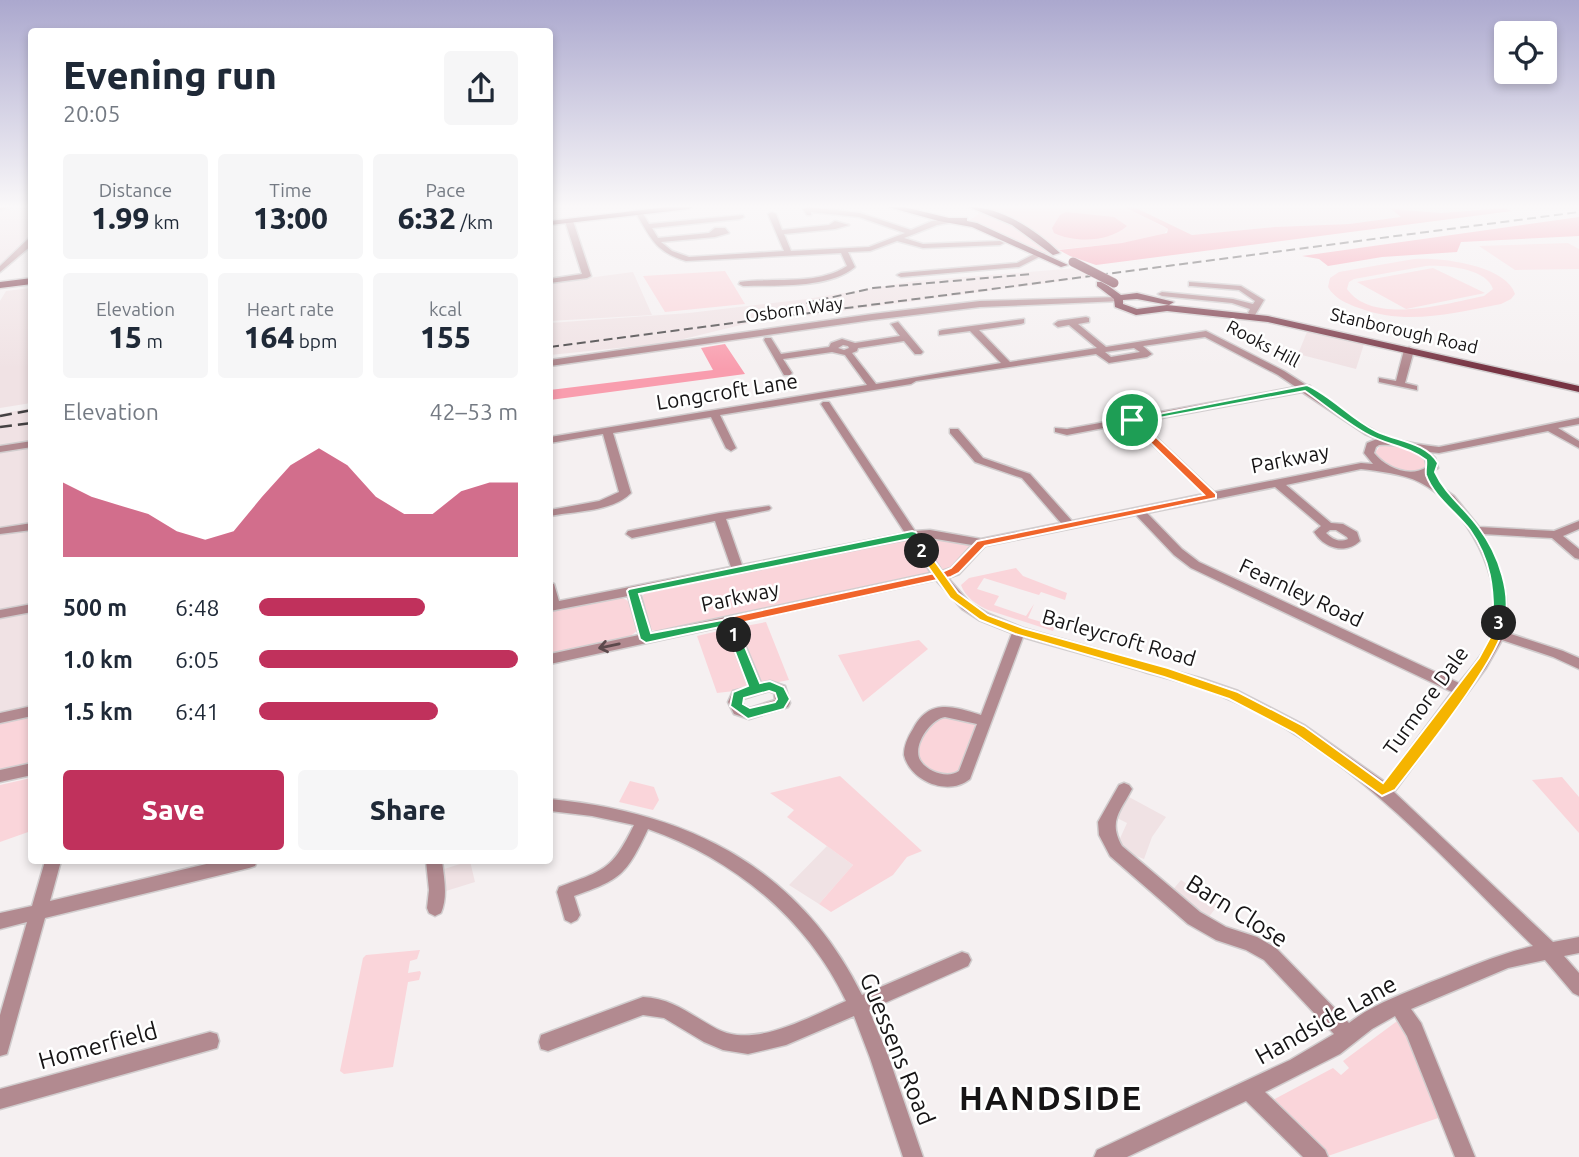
<!DOCTYPE html>
<html lang="en">
<head>
<meta charset="utf-8">
<style>
	:root { --surface:#fff; --page:#f6f6f7; --text:#1f2937; --muted:#747a83; --accent:#c0315c }
	body { margin:0; font-family:Ubuntu,sans-serif; background:var(--page); color:var(--text); height:100vh; display:flex; flex-direction:column; font-size:26px; white-space:nowrap }
	* { box-sizing:border-box; margin:0 }
	p { font-size:23px; color:var(--muted) }
	.icon { flex:none; width:38px; height:38px; fill:none; stroke:currentColor; stroke-width:2; stroke-linecap:round; stroke-linejoin:round }
	.map { position:relative; flex:1; overflow:hidden }
	.sheet { position:absolute; left:28px; top:28px; width:525px; height:836px; display:flex; flex-direction:column; background:var(--surface); border-radius:7px; box-shadow:0 4px 10px #0003 }
	.sheet>* { flex:none }
	.tools { position:absolute; left:1494px; top:21px; display:grid; gap:14px }
	.tools a { display:grid; place-items:center; width:63px; height:63px; border-radius:7px; background:var(--surface); box-shadow:0 4px 10px #0003; font-size:35px }
	.pin { position:absolute; display:grid; place-items:center; width:60px; height:60px; color:#fff; margin:-30px; border:4px solid #fff; border-radius:50%; box-shadow:0 2px 7px #0007 }
	.km { position:absolute; width:35px; height:35px; margin:-18px; border-radius:50%; background:#222; color:#fff; font-size:19px; line-height:35px; text-align:center }
	.round { display:grid; place-items:center; flex:none; width:74px; height:74px; border-radius:7px; background:var(--page) }
	.summary { display:flex; align-items:center; justify-content:space-between; height:119px; padding:0 35px }
	h1 { font-size:38px; font-weight:800; line-height:52px }
	.stats { display:grid; grid-template-columns:repeat(3,1fr); gap:10px; height:119px; padding:7px 35px }
	.stats div { display:grid; align-content:center; border-radius:7px; background:var(--page); text-align:center }
	.stats b { font-size:30px; font-weight:800 }
	.stats small { font-size:19px; font-weight:400 }
	.stats p { font-size:19px }
	.chart { height:196px; padding:14px 35px }
	.chart p { display:flex; justify-content:space-between }
	.chart svg { width:100%; height:126px; margin-top:7px; fill:var(--accent); opacity:.7 }
	.button { display:flex; gap:14px; margin-top:auto; padding:14px 35px }
	.button a { flex:1; height:80px; border-radius:7px; background:var(--accent); color:#fff; font-size:28px; font-weight:800; line-height:80px; text-align:center }
	.button a+a { background:var(--page); color:var(--text) }
	ul { padding:0 35px; list-style:none; font-size:23px }
	li { display:grid; grid-template-columns:112px 84px 1fr; align-items:center; height:52px }
	li i { height:18px; border-radius:9px; background:var(--accent) }
	.map>svg:first-child { display:block }
	.built { fill:#f0e2e4 }
	.green { fill:#fad5da; fill-rule:evenodd }
	.forest { fill:#f99dae }
	.lines { fill:none; stroke-linecap:round; stroke-linejoin:round }
	.minor-casing { stroke:#d1cdce; stroke-width:3 }
	.major-casing { stroke:#d1cdce; stroke-width:3 }
	.minor { fill:#b28a90; fill-rule:evenodd }
	.major { fill:#773443; fill-rule:evenodd }
	.rail-far1 { stroke:#444243; stroke-width:2; stroke-dasharray:9 4.5; stroke-linecap:butt }
	.rail { stroke:#444243; stroke-width:2.5; stroke-dasharray:12 6; stroke-linecap:butt }
	.major-bridge-casing { stroke:#d1cdce; stroke-width:10; stroke-linecap:butt }
	.major-bridge { stroke:#773443; stroke-width:9 }
	.oneway { stroke:#5c494c }
	.split-1 { fill:#f0652b; stroke:#fff; stroke-width:2 }
	.split-2 { fill:#22a559; stroke:#fff; stroke-width:2; fill-rule:evenodd }
	.split-3 { fill:#f5b400; stroke:#fff; stroke-width:2 }
	.split-4 { fill:#22a559; stroke:#fff; stroke-width:2 }
	.labels { text-anchor:middle; stroke-width:5; stroke-linejoin:round; paint-order:stroke }
	.far-street-label { font-size:18px; fill:#161415; stroke:#fff }
	.street-label { font-size:21px; fill:#161415; stroke:#fff }
	.near-street-label { font-size:24px; fill:#161415; stroke:#fff }
	.near-district-label { font-size:33px; font-weight:bold; letter-spacing:2px; fill:#161415; stroke:#fff }
</style>
</head>
<body>
<div class="map">
<svg width="1579" height="1157" viewBox="0 0 1579 1157">
	<rect width="100%" height="100%" fill="#f5f0f1"/>
	<path class="built" d="M31,207V236L0,266V210Z
		M1134,207H1495L1349,224L1274,227L1192,235Z
		M1077,268L1095,277L745,324L667,343L550,355V323L689,313L807,299L915,281Z
		M633,272L652,315L550,321V283Z
		M31,288V403L0,408V301L6,291Z
		M1307,332L1364,344L1356,369L1298,354Z
		M31,408V711L0,718V414Z
		M1129,797L1166,817L1152,837L1144,859L1123,851L1117,845L1127,823L1117,818Z
		M827,846L853,865L819,904L789,885Z
		M470,861L475,882L446,891L444,869Z
		M1181,880L1218,905L1208,918L1170,893Z"/>
	<path class="green" d="M978,207H1124L1168,229L1162,236L1122,243L1054,250L997,213Z
		M980,211L1006,220L1051,253L1048,254L1051,256L966,222L978,215Z
		M1568,243L1579,249V269L1515,270L1479,246Z
		M1414,259C1440,257 1506,265 1515,294L1511,299L1501,304C1452,313 1407,326 1359,308C1347,304 1334,298 1328,287L1330,278L1339,272ZM1426,266C1445,265 1486,268 1493,289L1484,296C1448,303 1373,326 1347,289L1349,282L1354,279Z
		M1433,268L1485,293L1406,309L1357,282Z
		M725,271L745,304L665,312L643,276Z
		M1386,445C1402,446 1421,448 1428,464C1415,479 1384,468 1375,453L1380,446Z
		M927,536L967,543L972,548L950,569L943,570L921,540Z
		M900,540L911,542L930,570L926,576L659,632L649,629L640,598L646,592Z
		M1016,568L1023,576L1067,593L1065,600L1041,592L1039,595L984,578L977,589L999,596L994,605L1026,616L1034,604L1028,618L1055,626L1053,631L988,610C977,605 965,597 961,585L969,578Z
		M613,597C634,596 634,613 639,629L627,639L550,656V610Z
		M766,622L789,680L763,685L759,684L735,628Z
		M727,629L749,685L743,690L717,693L697,636Z
		M919,640L928,649L863,702L838,655Z
		M31,715V765L0,772V721Z
		M939,715L974,723L977,726L962,773L955,778L929,771L916,756L924,724Z
		M840,776L922,851L907,857L893,875L831,912L819,904L853,865L787,817L794,810L770,793Z
		M1562,777L1579,797V833L1532,780Z
		M31,778V831L0,842V785Z
		M630,781L654,787L659,800L653,810L619,802Z
		M420,950L417,959L410,961L408,973L420,971L421,973L419,980L408,982L393,1067L344,1074L340,1071L363,958L366,955Z
		M1400,1019L1444,1116L1325,1157L1267,1103L1333,1068L1341,1075L1349,1068L1343,1061Z"/>
	<path class="forest" d="M1124,207H1134L1192,235L1274,227L1349,224L1401,217L1391,209L1441,213L1504,208L1512,211L1096,265L1070,256L1059,250L1122,243L1167,233L1168,229L1163,226Z
		M1066,212L1114,217L1127,226C1109,242 1075,243 1054,233L1052,228L1060,215Z
		M1579,217V236L1461,242L1457,252L1382,257L1328,266L1319,259L1302,256Z
		M725,344L745,374L550,400V390L713,370L701,348Z"/>
	<g class="lines">
		<defs>
			<path id="minor" d="M0,207H13L0,210Z
				M808,207L860,213L911,230L932,221L949,219V223L937,225L904,238L923,244L1000,241L1004,243L1000,245L923,248L897,241L870,251L848,252L855,267C829,289 776,285 743,286L739,284L740,282C775,277 816,286 847,266L841,253L686,261C656,252 651,239 636,213L642,212L649,224L743,215L744,217L740,219L652,228L658,238L709,233L715,228H725L729,233L715,237L661,242L672,251L689,257L784,251L768,214L772,212L776,214L782,230L829,225L835,221L849,225L835,229L784,234L791,251L869,247L905,233L859,217L811,212V215H807L803,209Z
				M569,219L573,221L591,276L587,278L550,283V279L582,274L565,221Z
				M29,238H32V245L0,272V266Z
				M1038,252L1045,254L1019,267L901,277L897,275L901,273L1017,263Z
				M1189,282L1241,286L1264,300L1255,315L1252,316L1248,313L1250,309L1232,303L1162,296L1158,294L1162,292L1233,299L1253,304L1255,301L1239,290L1192,286H1189Z
				M1118,297H1121V301L980,307L872,320L550,366V360L872,314L980,301Z
				M1086,317L1089,318V322L1078,324L1106,347L1206,331L1284,371L1306,385L1310,386L1311,389C1336,406 1362,427 1391,438C1406,443 1423,445 1439,447L1579,418V424L1558,428L1579,441V448L1548,431L1439,453L1429,452L1435,458L1438,468L1425,476L1454,496L1479,527L1554,531L1579,521V529L1563,536L1579,549V559L1575,558L1552,538L1483,534C1500,564 1512,597 1505,632L1563,651L1579,658V669L1553,657L1502,640L1486,668L1394,792L1553,942L1579,937V953L1564,956L1579,973V996L1573,993L1545,960L1508,968L1411,1009L1421,1023L1475,1157H1455L1407,1036L1395,1016L1372,1029L1340,1054L1265,1092L1325,1150L1328,1157H1303L1246,1101L1127,1157H1094L1097,1150L1290,1060L1334,1034L1264,960L1246,950L1216,940L1188,924L1110,856L1099,835L1098,822L1119,785L1124,783L1129,785L1132,789C1120,812 1108,821 1122,846L1200,912L1226,927L1257,937L1276,948L1349,1023C1373,1004 1403,994 1431,982C1465,969 1498,954 1533,946C1441,857 1347,748 1226,698C1200,687 1173,680 1145,672C1105,660 1064,649 1023,637L970,779C948,797 910,781 904,755C904,745 908,737 913,729C929,698 953,706 981,715L1012,633L979,620L962,609L936,580L736,623L761,683L770,681L785,686L790,703L788,707L749,719L734,714L728,702L733,691L749,687L725,626L550,664V654L639,635L628,596L550,611V583L554,584L559,601L731,567L715,521L632,538L626,534L628,531L719,513L769,506L771,508L769,510L726,519L742,565L905,533L821,404L823,402H829L915,531L930,530L981,539L1061,523L1022,478L975,462L950,433V429H958L983,458L1030,474L1072,521L1204,494L1130,423L1067,435L1055,432V428L1067,429L1296,387L1278,375L1205,337L1143,346L1152,354L1147,357L1109,363L1096,354L916,381L911,384L720,415L736,448L731,451L726,448L711,417L613,433L631,493C612,512 575,511 550,516V510L599,501L619,492L603,434L550,443V437L867,385L845,355L832,352L783,359L792,373L790,375H784L764,340L765,338H771L781,354L829,347L831,343L842,339L855,343L900,336L891,324L898,322L923,352L921,354H915L904,341L858,348L857,351L852,353L876,384L1001,363L970,331L939,335V331L942,330L1024,319V323L1021,324L979,330L1010,362L1097,348L1069,325L1058,327L1054,324L1058,321ZM843,345L848,346L849,348L844,350L838,348ZM1134,348L1140,352L1111,357L1105,352ZM1302,392L1365,434L1377,439L1367,443L1364,453L1373,464L1361,463L1214,492L1140,422ZM1379,445C1397,444 1411,447 1425,459L1427,467C1410,478 1386,468 1374,453L1376,447ZM1361,469C1378,471 1404,474 1419,482C1466,505 1507,581 1492,633C1486,652 1471,668 1459,683L1199,562L1182,549L1147,513L1275,487L1321,526L1314,532C1324,548 1345,555 1360,541L1357,532L1343,524L1331,523L1286,485ZM1136,515L1174,555L1191,568L1452,692L1385,782L1304,725L1238,691L1203,679L1023,628L989,614L970,603L948,578L959,574L985,546ZM1330,530H1336L1347,537L1348,539C1339,543 1332,539 1326,533ZM920,538H930L972,545L951,568L942,571ZM909,539L931,573L651,633L640,593ZM769,691L774,693L775,700L750,708L744,706L742,702L743,699ZM945,717L977,724L959,771C948,779 927,772 920,760C912,745 931,719 945,717Z
				M1409,347L1414,350L1405,383L1417,386V390L1379,382V378L1396,381L1404,350Z
				M32,441V447L0,452V446Z
				M32,523V530L0,534V528Z
				M32,604V612L0,618V610Z
				M32,706V716L0,723V713Z
				M32,763V775L0,782V770Z
				M550,799C687,812 799,867 862,995L962,952L968,954L971,960L968,966L869,1010L889,1058L923,1157H903L870,1058L854,1016L786,1045L748,1054L723,1050L704,1042L664,1018L643,1015L548,1051L541,1049L539,1042L541,1035L643,997C673,998 692,1016 717,1029C755,1049 811,1016 846,1001C807,919 734,859 648,829C626,875 622,879 574,896L580,915L577,920L571,923L565,920L557,892L559,887C605,870 612,870 634,825L592,816L550,811Z
				M45,861H61L50,901L219,861H257L255,866L249,868L45,918L9,1047L7,1054L0,1056V1015L27,922L0,929V913L32,906Z
				M426,861H442C444,878 448,897 441,913L435,916L429,913L427,908L429,890Z
				M210,1032L217,1034L219,1041L217,1048L210,1050L0,1109V1089Z"/>
			<path id="major" d="M667,207H693L689,209L550,225V221Z
				M888,207H904L949,218H967V221L977,223L1068,265L1061,267L972,227L939,221Z
				M969,207C1002,207 1037,231 1060,253L1053,255L1012,225Z
				M32,278V284L0,288V282Z
				M1097,282H1103L1121,295L1137,293L1174,302L1169,305L1137,299L1123,300V304L1137,309L1167,305L1268,316L1579,386V392L1268,322L1167,311L1136,315L1115,307L1114,299L1097,286Z"/>
		</defs>
		<use href="#minor" class="minor-casing"/>
		<use href="#major" class="major-casing"/>
		<use href="#minor" class="minor"/>
		<use href="#major" class="major"/>
		<path class="rail-far1" d="M780,309L873,288L1032,274
			M550,347L1579,212"/>
		<path class="rail" d="M0,416L32,410
			M0,427L32,423"/>
		<defs>
			<path id="major-bridge" d="M1073,262L1114,283"/>
		</defs>
		<use href="#major-bridge" class="major-bridge-casing"/>
		<use href="#major-bridge" class="major-bridge"/>
	</g>
	<defs><path id="oneway-shaft" d="M-6 0H5M1.5-3L5.5 0L1.5 3" fill="none" stroke-width="1.6" stroke-linecap="round" stroke-linejoin="round" transform="scale(1.75)"/></defs>
	<use class="oneway" href="#oneway-shaft" transform="translate(609 646) rotate(168)"/>
	<linearGradient id="sky" x2="0" y2="1"><stop stop-color="#aba8ce"/><stop offset="0.56" stop-color="#faf8f9"/><stop offset="1" stop-color="#faf8f9" stop-opacity="0"/></linearGradient>
	<rect width="1579" height="369" fill="url(#sky)"/>
	<path class="split-1" d="M1129,418H1136L1216,494V498L985,546L959,573L951,577L736,624L740,635L739,638H730L723,621L725,618L944,571L951,568L977,541L1204,495L1129,422Z"/>
	<path class="split-2" d="M912,531L916,532L928,551L926,554H919L909,539L639,594L651,633L733,618L760,683L770,681L784,687L790,699L784,709L748,719L730,706L733,692L748,686L725,626L646,643L640,639L627,591L629,589ZM769,691L775,693L777,699L775,702L750,708L743,704L744,698Z"/>
	<path class="split-3" d="M919,549H926L958,593L988,615L1023,628L1168,668L1238,692L1304,726L1383,783L1479,658L1492,634L1495,621H1503C1511,645 1415,764 1395,790L1382,796L1294,733L1229,699L1164,677L1015,634L980,620L950,598L917,551Z"/>
	<path class="split-4" d="M1307,385C1332,396 1351,419 1376,431C1396,441 1426,442 1438,463L1435,472C1445,494 1465,508 1479,528C1498,553 1514,596 1503,626L1499,628L1493,623C1494,589 1491,560 1470,530C1457,513 1433,496 1426,475C1425,470 1427,465 1426,460C1408,446 1385,445 1365,433C1344,421 1325,405 1305,391L1132,423L1128,420Z"/>
	<g class="labels">
		<g class="far-street-label">
			<text transform="translate(794 310) rotate(-8)" y="6">Osborn Way</text>
			<text transform="translate(1404 331) rotate(13)" y="6">Stanborough Road</text>
			<text transform="translate(1263 344) rotate(28)" y="6">Rooks Hill</text>
		</g>
		<g class="street-label">
			<text transform="translate(727 392) rotate(-9)" y="7">Longcroft Lane</text>
			<text transform="translate(1290 459) rotate(-11)" y="7">Parkway</text>
			<text transform="translate(1301 593) rotate(25)" y="7">Fearnley Road</text>
			<text transform="translate(740 597) rotate(-12)" y="7">Parkway</text>
			<text transform="translate(1119 638) rotate(16)" y="7">Barleycroft Road</text>
			<text transform="translate(1426 701) rotate(-54)" y="7">Turmore Dale</text>
		</g>
		<g class="near-street-label">
			<text transform="translate(1237 911) rotate(32)" y="8">Barn Close</text>
			<text transform="translate(1326 1020) rotate(-29)" y="8">Handside Lane</text>
			<text transform="translate(98 1046) rotate(-15)" y="8">Homerfield</text>
			<text transform="translate(897 1049) rotate(68)" y="8">Guessens Road</text>
		</g>
		<g class="near-district-label">
			<text x="1051" y="1110">HANDSIDE</text>
		</g>
	</g>
</svg>
<div class="tools">
<a><svg class="icon" aria-label="locate" viewBox="0 0 24 24"><circle cx="12" cy="12" r="6"/><path d="M12 2v4M12 18v4M2 12h4M18 12h4"/></svg></a>
</div>
<div class="pin" style="left:1132px;top:420px;background:#1e9e55"><svg class="icon" aria-label="arrive" viewBox="0 0 24 24"><path d="M6 21V4h12l-3 4 3 4H6"/></svg></div>
<b class="km" style="left:734px;top:635px">1</b>
<b class="km" style="left:922px;top:551px">2</b>
<b class="km" style="left:1499px;top:623px">3</b>
<section class="sheet">
<div class="summary"><div><h1>Evening run</h1><p>20:05</p></div><a class="round"><svg class="icon" aria-label="share" viewBox="0 0 24 24"><path d="M12 15V3M7 8l5-5 5 5M5 13v7h14v-7"/></svg></a></div>
<div class="stats">
<div><p>Distance</p><b>1.99<small> km</small></b></div>
<div><p>Time</p><b>13:00</b></div>
<div><p>Pace</p><b>6:32<small> /km</small></b></div>
</div>
<div class="stats">
<div><p>Elevation</p><b>15<small> m</small></b></div>
<div><p>Heart rate</p><b>164<small> bpm</small></b></div>
<div><p>kcal</p><b>155</b></div>
</div>
<div class="chart"><p><span>Elevation</span>42–53 m</p>
<svg viewBox="0 0 160 44" preserveAspectRatio="none"><path d="M0 44V18L10 23L20 26L30 29L40 35L50 38L60 35L70 23L80 12L90 6L100 12L110 23L120 29L130 29L140 21L150 18L160 18V44z"/></svg>
</div>
<ul>
<li><b>500 m</b>6:48<i style="width:64%"></i></li>
<li><b>1.0 km</b>6:05<i style="width:100%"></i></li>
<li><b>1.5 km</b>6:41<i style="width:69%"></i></li>
</ul>
<div class="button"><a>Save</a><a>Share</a></div>
</section>
</div>
</body>
</html>
